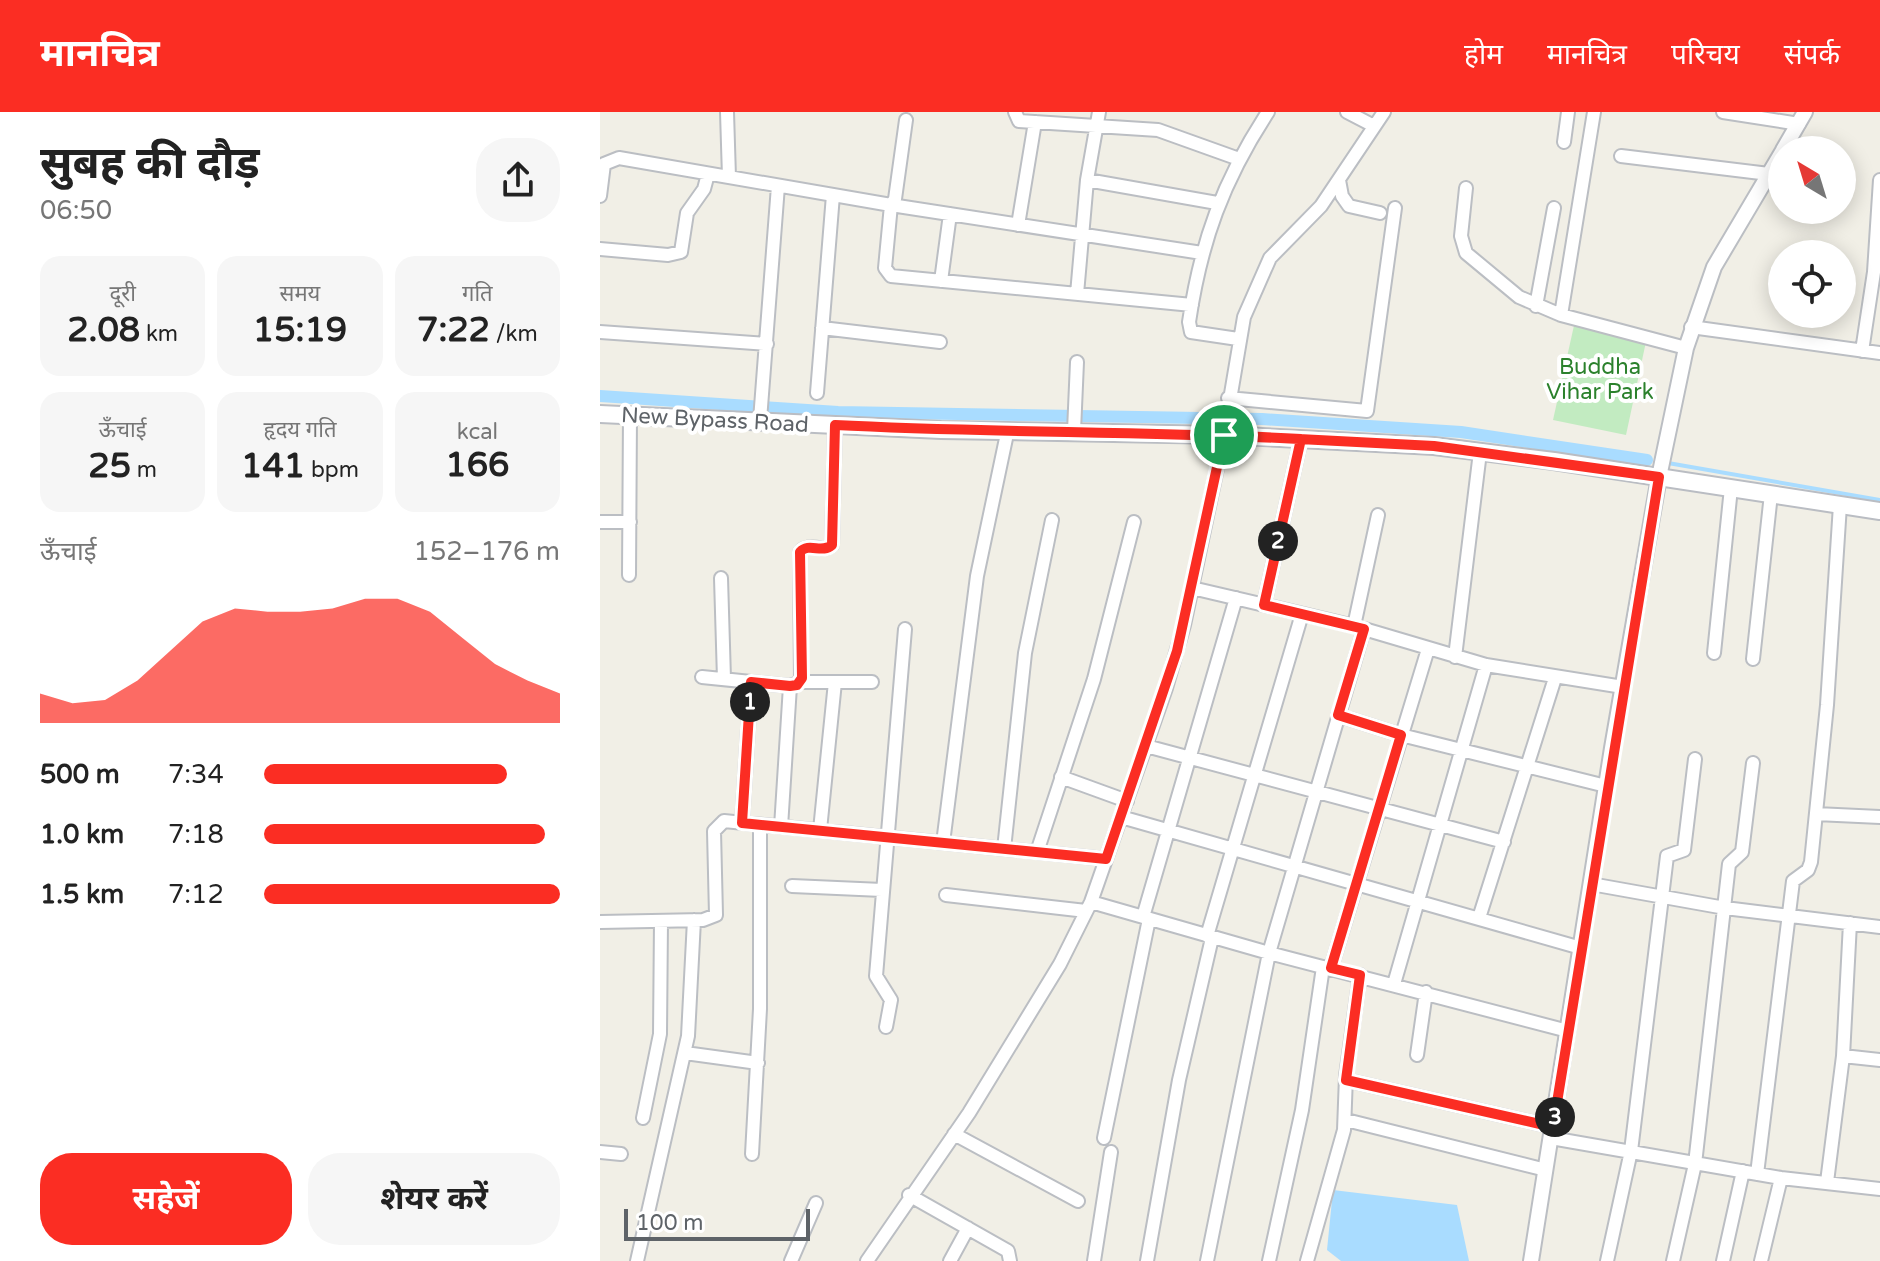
<!DOCTYPE html>
<html lang="hi">
<head>
<meta charset="utf-8">
<style>
	:root { --surface:#fff; --page:#f6f6f6; --text:#222; --muted:#767676; --accent:#fb2d23 }
	body { margin:0; font-family:"Varela Round","Noto Sans Devanagari",sans-serif; background:var(--page); color:var(--text); height:100vh; display:flex; flex-direction:column; font-size:30px; white-space:nowrap }
	* { box-sizing:border-box; margin:0 }
	p { font-size:26px; color:var(--muted) }
	.icon { flex:none; width:44px; height:44px; fill:none; stroke:currentColor; stroke-width:2; stroke-linecap:round; stroke-linejoin:round }
	.map { position:relative; flex:1; overflow:hidden }
	.panel { display:flex; flex-direction:column; background:var(--surface); width:600px }
	.panel>* { flex:none }
	.needle { width:52px; rotate:322deg }
	.buttons { position:absolute; left:1168px; top:24px; display:grid; gap:16px }
	.buttons a { display:grid; place-items:center; width:88px; height:88px; border-radius:50%; background:var(--surface); box-shadow:0 4px 20px #0003; font-size:40px }
	.scale { position:absolute; left:24px; bottom:20px; width:186px; box-sizing:border-box; padding-left:8px; border:4px solid #5e6368; border-top:0; font-size:22px; line-height:28px; white-space:nowrap; color:#5e6368; -webkit-text-stroke:6px #fff; paint-order:stroke }
	.pin { position:absolute; display:grid; place-items:center; width:68px; height:68px; color:#fff; margin:-34px; border:4px solid #fff; border-radius:50%; box-shadow:0 2px 8px #0007 }
	.km { position:absolute; width:40px; height:40px; margin:-20px; border-radius:50%; background:#222; color:#fff; font-size:22px; line-height:40px; text-align:center }
	.round { display:grid; place-items:center; flex:none; width:84px; height:84px; border-radius:32px; background:var(--page) }
	.summary { display:flex; align-items:center; justify-content:space-between; height:136px; padding:0 40px }
	h1 { font-size:44px; font-weight:700; line-height:60px }
	.figures { display:grid; grid-template-columns:repeat(3,1fr); gap:12px; height:136px; padding:8px 40px }
	.figures div { display:grid; align-content:center; border-radius:20px; background:var(--page); text-align:center }
	.figures b { font-size:34px; font-weight:700 }
	.figures small { font-size:22px; font-weight:400 }
	.figures p { font-size:22px }
	.chart { height:224px; padding:16px 40px }
	.chart p { display:flex; justify-content:space-between }
	.chart svg { width:100%; height:144px; margin-top:8px; fill:var(--accent); opacity:.7 }
	.primary-button { display:flex; gap:16px; margin-top:auto; padding:16px 40px }
	.primary-button a { flex:1; height:92px; border-radius:32px; background:var(--accent); color:#fff; font-size:32px; font-weight:700; line-height:92px; text-align:center }
	.primary-button a+a { background:var(--page); color:var(--text) }
	ul { padding:0 40px; list-style:none; font-size:26px }
	li { display:grid; grid-template-columns:128px 96px 1fr; align-items:center; height:60px }
	li i { height:20px; border-radius:10px; background:var(--accent) }
	header { display:flex; align-items:center; gap:48px; box-sizing:border-box; height:112px; padding:0 40px; background:var(--accent); color:#fff }
	header strong { font-size:38px }
	nav { display:flex; gap:44px; margin-inline-start:auto; font-size:28px }
	main { display:flex; flex:1; min-height:0 }
	.map>svg:first-child { display:block }
	.green { fill:#c2ebc1 }
	.water { fill:#a9dcff }
	.lines { fill:none; stroke-linecap:round; stroke-linejoin:round }
	.stream { stroke:#a9dcff; stroke-width:4 }
	.canal { stroke:#a9dcff; stroke-width:12 }
	.minor-casing { stroke:#bbbec3; stroke-width:16 }
	.tertiary-casing { stroke:#bbbec3; stroke-width:18 }
	.secondary-casing { stroke:#babdc3; stroke-width:20 }
	.minor { stroke:#fff; stroke-width:12 }
	.tertiary { stroke:#fff; stroke-width:14 }
	.secondary { stroke:#fff; stroke-width:16 }
	.route-casing { stroke:#fff; stroke-width:16 }
	.route { stroke:#fb2d23; stroke-width:10 }
	.labels { text-anchor:middle; stroke-width:8; stroke-linejoin:round; paint-order:stroke }
	.park-label { font-size:22px; fill:#2b812c; stroke:#fff }
	.street-label { font-size:22px; fill:#5e6368; stroke:#fff }
</style>
</head>
<body>
<header>
<strong>मानचित्र</strong>
<nav><a>होम</a><a>मानचित्र</a><a>परिचय</a><a>संपर्क</a></nav>
</header>
<main>
<section class="panel">
<div class="summary"><div><h1>सुबह की दौड़</h1><p>06:50</p></div><a class="round"><svg class="icon" aria-label="share" viewBox="0 0 24 24"><path d="M12 15V3M7 8l5-5 5 5M5 13v7h14v-7"/></svg></a></div>
<div class="figures">
<div><p>दूरी</p><b>2.08<small> km</small></b></div>
<div><p>समय</p><b>15:19</b></div>
<div><p>गति</p><b>7:22<small> /km</small></b></div>
</div>
<div class="figures">
<div><p>ऊँचाई</p><b>25<small> m</small></b></div>
<div><p>हृदय गति</p><b>141<small> bpm</small></b></div>
<div><p>kcal</p><b>166</b></div>
</div>
<div class="chart"><p><span>ऊँचाई</span>152–176 m</p>
<svg viewBox="0 0 160 44" preserveAspectRatio="none"><path d="M0 44V35L10 38L20 37L30 31L40 22L50 13L60 9L70 10L80 10L90 9L100 6L110 6L120 10L130 18L140 26L150 31L160 35V44z"/></svg>
</div>
<ul>
<li><b>500 m</b>7:34<i style="width:82%"></i></li>
<li><b>1.0 km</b>7:18<i style="width:95%"></i></li>
<li><b>1.5 km</b>7:12<i style="width:100%"></i></li>
</ul>
<div class="primary-button"><a>सहेजें</a><a>शेयर करें</a></div>
</section>
<div class="map">
<svg width="1280" height="1149" viewBox="0 0 1280 1149">
	<rect width="100%" height="100%" fill="#f1efe6"/>
	<path class="green" d="M975,209L1047,225L1026,323L953,308Z"/>
	<path class="water" d="M733,1078L857,1093L869,1149H741L727,1138Z"/>
	<g class="lines">
		<path class="stream" d="M1068,351L1280,388"/>
		<path class="canal" d="M0,284L238,300L662,307L861,320L1047,348"/>
		<defs>
			<path id="minor" d="M127,0L129,65
				M415,0L419,9L558,18L639,47
				M747,0L774,14
				M1123,0L1199,12
				M964,30L968,0
				M1021,44L1169,62
				M487,68L617,91
				M739,68L742,84L749,94L780,101
				M866,76L861,124L866,141L919,185L961,203L1086,236
				M0,84L4,52L19,46L291,93L295,87L306,8
				M418,113L435,10
				M0,137L68,143L81,140L87,101L104,77L108,62
				M341,169L350,102
				M477,182L487,68L499,0
				M592,193L291,164L285,156L291,93L602,141
				M936,194L954,96
				M961,203L994,0
				M1091,215L1280,241
				M222,216L340,230
				M0,220L167,232
				M638,227L591,220L589,210C601,129 623,69 668,0
				M1262,239L1274,160L1280,68
				M217,281L233,83
				M628,286L767,299L795,96
				M160,308L178,74
				M474,319L477,250
				M0,410H30
				M29,463L30,303
				M121,466L124,567
				M592,476L754,514L886,553L1023,575
				M664,493L701,327
				M754,514L778,403
				M1114,541L1131,376
				M855,545L880,340
				M1153,547L1171,382
				M102,565L190,574L201,570L200,440C209,430 222,441 232,433L235,313
				M201,570H272
				M738,603L801,623L1006,674
				M546,634L904,730
				M461,665L527,689
				M1216,702L1280,705
				M521,705L981,836
				M142,711L151,570
				M181,715L190,574
				M220,718L235,570
				M343,731L377,464L408,317
				M404,737L425,541L452,408
				M437,740L494,567L534,410
				M991,772L1125,796L1280,815
				M192,774L282,778
				M346,783L486,799
				M491,790L669,841L968,919
				M543,805L636,486
				M879,806L955,566
				M0,810L103,808L116,803L114,719L124,709L506,747
				M607,824L702,502
				M731,856L828,537
				M794,872L886,553
				M286,915L291,888L276,864L305,517
				M85,941L158,951
				M817,943L826,880
				M1243,944L1280,948
				M746,968L953,1015
				M43,1006L60,922L61,809
				M746,1008L946,1058
				M354,1022L478,1089
				M504,1026L549,807
				M951,1026L1181,1066L1280,1077
				M0,1040L21,1042
				M152,1042L160,897V713
				M1157,1062L1193,769L1208,758L1211,750L1227,593L1240,393
				M1227,1070L1243,944L1250,811
				M309,1083L408,1139L410,1149
				M37,1149L88,924L94,808
				M191,1149L216,1091
				M267,1149L369,1001L460,852L491,790L566,576L584,513L624,323L644,205L670,146L721,94L784,0
				M350,1149L368,1116
				M494,1149L511,1040
				M547,1149L579,968L612,826
				M607,1149L669,841L764,517
				M669,1149L702,998L723,855
				M707,1149L744,1018L746,964L760,863
				M1007,1149L1031,1039L1067,744L1084,738L1095,647
				M1073,1149L1095,1052L1129,752L1142,740L1153,651
				M1123,1149L1143,1059
				M1161,1149L1181,1066"/>
			<path id="tertiary" d="M1183,38L1205,0
				M931,1149L1012,636L1059,365L1086,236L1114,155L1182,40"/>
			<path id="secondary" d="M0,302L341,318L624,323L834,334L954,349L1280,399"/>
		</defs>
		<use href="#minor" class="minor-casing"/>
		<use href="#tertiary" class="tertiary-casing"/>
		<use href="#secondary" class="secondary-casing"/>
		<use href="#minor" class="minor"/>
		<use href="#tertiary" class="tertiary"/>
		<use href="#secondary" class="secondary"/>
	</g>
	<g class="lines">
		<defs>
			<path id="route" d="M624,323L577,539L506,747L142,711L151,570L190,574L197,573L202,566L200,440C209,430 222,442 232,433L235,313C390,321 545,319 701,327L664,493L764,517L738,603L801,623L731,856L760,863L746,968L953,1015L1059,365L834,334L624,323"/>
		</defs>
		<use href="#route" class="route-casing"/>
		<use href="#route" class="route"/>
	</g>
	<g class="labels">
		<g class="park-label">
			<text x="1000" y="262">Buddha<tspan x="1000" dy="25">Vihar Park</tspan></text>
		</g>
		<g class="street-label">
			<text transform="translate(115 307) rotate(3)" y="8">New Bypass Road</text>
		</g>
	</g>
</svg>
<div class="buttons">
<a><svg class="needle" viewBox="-14 -14 28 28"><path d="M0-13l5 13h-10z" fill="#e53935"/><path d="M0 13l5-13h-10z" fill="#767676"/></svg></a>
<a><svg class="icon" aria-label="locate" viewBox="0 0 24 24"><circle cx="12" cy="12" r="6"/><path d="M12 2v4M12 18v4M2 12h4M18 12h4"/></svg></a>
</div>
<div class="scale">100 m</div>
<div class="pin" style="left:624px;top:323px;background:#1e9e55"><svg class="icon" aria-label="arrive" viewBox="0 0 24 24"><path d="M6 21V4h12l-3 4 3 4H6"/></svg></div>
<b class="km" style="left:150px;top:590px">1</b>
<b class="km" style="left:678px;top:429px">2</b>
<b class="km" style="left:955px;top:1005px">3</b>
</div>
</main>
</body>
</html>
